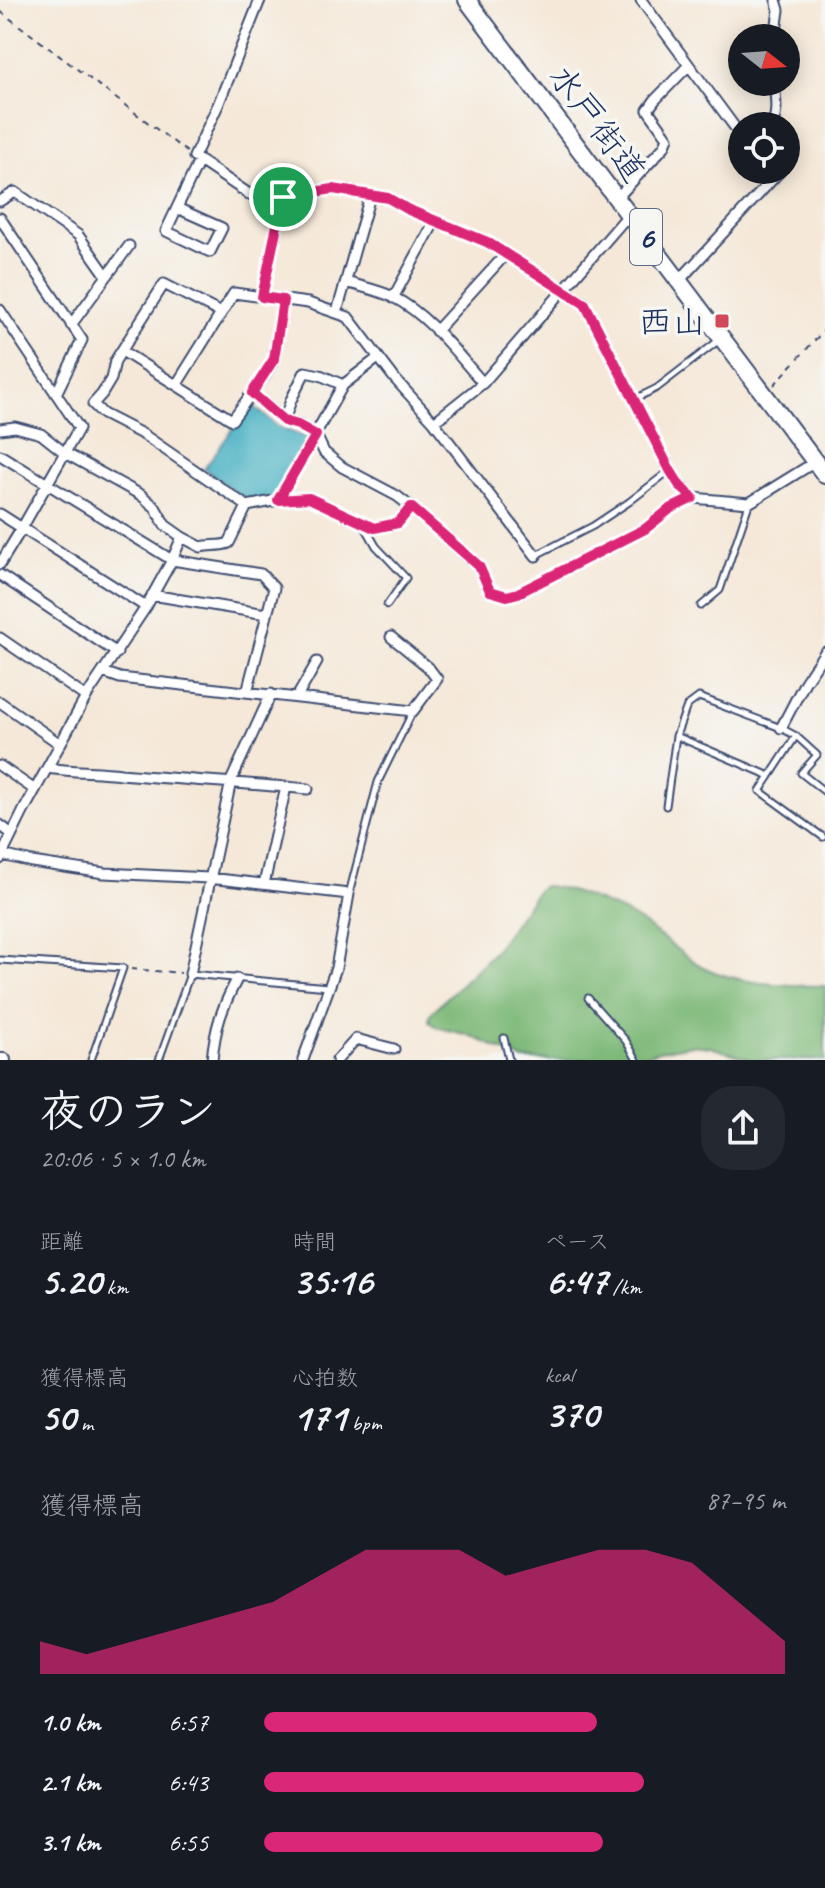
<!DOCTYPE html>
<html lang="ja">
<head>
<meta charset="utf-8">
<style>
	:root { --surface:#171b24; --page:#242831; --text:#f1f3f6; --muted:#9ea1a6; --accent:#db2777 }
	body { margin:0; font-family:Caveat,"Klee One",sans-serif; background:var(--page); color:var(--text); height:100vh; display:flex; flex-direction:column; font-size:30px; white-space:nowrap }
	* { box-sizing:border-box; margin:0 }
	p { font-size:26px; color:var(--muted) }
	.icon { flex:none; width:44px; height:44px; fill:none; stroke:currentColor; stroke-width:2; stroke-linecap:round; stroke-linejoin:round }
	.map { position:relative; height:1060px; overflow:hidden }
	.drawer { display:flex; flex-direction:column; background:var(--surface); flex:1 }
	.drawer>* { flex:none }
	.needle { width:52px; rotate:107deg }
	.tools { position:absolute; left:728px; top:24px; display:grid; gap:16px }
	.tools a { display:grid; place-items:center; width:72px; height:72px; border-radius:50%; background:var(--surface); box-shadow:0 4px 20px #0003; font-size:40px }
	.pin { position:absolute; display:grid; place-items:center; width:68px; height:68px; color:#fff; margin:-34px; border:4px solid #fff; border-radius:50%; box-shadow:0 2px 8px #0007 }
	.round { display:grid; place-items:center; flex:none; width:84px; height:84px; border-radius:32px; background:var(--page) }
	.head { display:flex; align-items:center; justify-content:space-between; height:136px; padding:0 40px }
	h1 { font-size:44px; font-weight:700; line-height:60px }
	.figures { display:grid; grid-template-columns:repeat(3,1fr); gap:12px; height:136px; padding:8px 40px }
	.figures div { display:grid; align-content:center }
	.figures b { font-size:40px; font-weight:700 }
	.figures small { font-size:22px; font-weight:400 }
	.figures p { font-size:22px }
	.chart { height:224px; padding:16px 40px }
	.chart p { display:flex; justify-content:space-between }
	.chart svg { width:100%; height:144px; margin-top:8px; fill:var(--accent); opacity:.7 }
	ul { padding:0 40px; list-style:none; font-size:26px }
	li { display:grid; grid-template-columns:128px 96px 1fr; align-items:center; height:60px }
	li i { height:20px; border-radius:10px; background:var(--accent) }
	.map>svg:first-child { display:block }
	.forest { fill:#7eb978; stroke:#4c746b; stroke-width:2 }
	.water { fill:#43afc2; stroke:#2f6f90; stroke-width:2 }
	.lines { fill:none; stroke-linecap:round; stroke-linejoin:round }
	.lane-casing { stroke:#3c4b70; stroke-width:9 }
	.street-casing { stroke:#3c4b70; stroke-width:13 }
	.secondary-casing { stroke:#3c4b70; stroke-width:16 }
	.highway-casing { stroke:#3c4b70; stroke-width:20 }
	.path { stroke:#3c4b70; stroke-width:2; stroke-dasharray:6 6; stroke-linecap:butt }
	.lane { stroke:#fff; stroke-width:5 }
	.street { stroke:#fff; stroke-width:9 }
	.secondary { stroke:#fff; stroke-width:12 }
	.highway { stroke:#fff; stroke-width:16 }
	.route-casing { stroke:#fff; stroke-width:16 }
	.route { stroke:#db2777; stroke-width:10 }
	.poi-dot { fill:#d1495b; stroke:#f6f6f2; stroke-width:3 }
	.labels { text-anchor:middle; stroke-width:7; stroke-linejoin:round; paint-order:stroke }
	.shield { fill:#f6f6f2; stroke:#5d6b8a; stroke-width:2 }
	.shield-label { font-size:32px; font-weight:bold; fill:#1b2f5e }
	.street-label { font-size:34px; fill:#1b2f5e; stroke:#f6f6f2 }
	.poi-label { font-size:34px; fill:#1b2f5e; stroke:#f6f6f2; text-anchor:end }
</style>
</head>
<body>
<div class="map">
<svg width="825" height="1060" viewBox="0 0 825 1060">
	<rect width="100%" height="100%" fill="#f6f6f2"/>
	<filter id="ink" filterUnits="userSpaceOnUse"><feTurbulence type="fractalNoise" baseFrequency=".0125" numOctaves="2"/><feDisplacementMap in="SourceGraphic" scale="16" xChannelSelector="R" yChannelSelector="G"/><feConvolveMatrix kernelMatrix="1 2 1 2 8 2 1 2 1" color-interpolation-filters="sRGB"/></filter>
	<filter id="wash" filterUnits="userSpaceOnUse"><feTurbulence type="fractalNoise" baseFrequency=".006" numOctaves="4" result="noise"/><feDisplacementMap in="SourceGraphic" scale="32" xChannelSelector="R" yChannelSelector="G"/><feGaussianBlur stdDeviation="1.8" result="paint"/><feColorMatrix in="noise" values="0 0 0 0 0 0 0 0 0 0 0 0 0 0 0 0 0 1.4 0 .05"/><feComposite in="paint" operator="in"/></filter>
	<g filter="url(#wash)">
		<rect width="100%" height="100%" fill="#f5e8d8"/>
		<path class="forest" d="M544,886C568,887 622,909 642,923C663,937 681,955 703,967C738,985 786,985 825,986V1060H753L710,1047L692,1045L659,1051L629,1060H524L469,1035L436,1027L429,1021L430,1014L493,953L538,890Z"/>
		<path class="water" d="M251,404L278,427L310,439L275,497L249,502L204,469Z"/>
	</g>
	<g filter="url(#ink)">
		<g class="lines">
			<defs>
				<path id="lane" d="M635,399L657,388L718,341
					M364,525L376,546L406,578L387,605
					M536,555L593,526L629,502L669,471
					M701,606L720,590L749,504
					M796,736L817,755L801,773L825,792
					M770,776L760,791L823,837
					M666,806L676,736L687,706L699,697L781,728L796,736L770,776L676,736
					M349,894L378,782L413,711
					M0,960L123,968L91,1060
					M588,998L626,1041L637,1060
					M504,1038L509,1060
					M159,1060L190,974L328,987"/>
				<path id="street" d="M260,0L218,105L194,157L249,194L268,198L283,197L333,189L388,198L409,210L487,242L565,291L585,304L670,470L680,486L693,498
					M641,0L742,137
					M775,38L779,10L776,0
					M771,126C779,114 775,96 774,82
					M617,198L664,147L668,138L648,110L655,100L689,65
					M0,201L15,192L78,235L107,276
					M177,208L222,228L210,252L166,231L199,161
					M0,218L82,340L56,394
					M679,281L780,171L779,170
					M346,282C362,287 378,290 393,297C430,316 456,353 483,383
					M262,297L283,197
					M393,298L435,221
					M0,310L79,428L22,528L0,564
					M337,312L370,196
					M221,313L164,284L115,361L111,379L102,394L93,404L103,414L144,435L247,506
					M71,325L129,246
					M436,331L506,254
					M122,351L232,420L265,375L274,359L283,300
					M177,384L234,293L308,303L348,317L395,379L434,422L536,556
					M252,393L284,421L298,425L316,435L324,452L342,467L397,496L411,507L479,566L490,591L507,596L518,593L645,529L670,509L693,498L749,503L815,462
					M284,421L291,400L305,372L320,375L343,385
					M434,422L483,383L629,214
					M0,429L15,427L41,434L65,453L141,495L155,507L165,525L182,537L201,547C210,544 220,547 229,543L247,506L278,500L309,498L374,528L398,523L411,507
					M0,455L172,560L182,537
					M278,500L343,385L378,358
					M0,514L146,607
					M0,575L117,653
					M152,595L266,614
					M0,638L86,697
					M103,672L120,678L413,711L437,679L428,667L391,637
					M297,697L317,662
					M0,702L60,744
					M781,728L805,682L825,652
					M0,766L35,790
					M47,768C72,772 96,771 121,774C183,780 246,783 308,789
					M0,825L12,834
					M2,855L32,862L104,873L209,878L349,894L336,968L303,1060
					M0,859L24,810L86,697L146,607L172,560L261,574L274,588L247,692
					M264,884L286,787
					M190,974L231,781L271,694
					M212,1060C215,1027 222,1008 237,979
					M337,1060L356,1039L394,1049"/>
				<path id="secondary" d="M0,1060H4"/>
				<path id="highway" d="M467,0L825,475"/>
			</defs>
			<use href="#lane" class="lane-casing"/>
			<use href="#street" class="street-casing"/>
			<use href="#secondary" class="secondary-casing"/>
			<use href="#highway" class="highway-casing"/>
			<path class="path" d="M0,11L187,152
				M774,385L825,329
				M131,969L181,973"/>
			<use href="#lane" class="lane"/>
			<use href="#street" class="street"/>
			<use href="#secondary" class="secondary"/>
			<use href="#highway" class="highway"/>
		</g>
	</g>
	<g class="lines" filter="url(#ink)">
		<defs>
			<path id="route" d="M333,189L388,198L409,210L487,242L585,304L670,470L680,486L693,498L670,509L645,529L518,593L507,596L490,591L479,566L411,507L398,523L374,528L309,498L278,500L316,435L298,425L284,421L252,393L274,359L283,300L262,297L283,197Z"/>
		</defs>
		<use href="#route" class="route-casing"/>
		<use href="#route" class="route"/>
	</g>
	<rect class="poi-dot" x="714" y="313" width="16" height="16" rx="4"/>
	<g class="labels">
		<rect class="shield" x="630" y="209" width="32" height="56" rx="6"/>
		<g class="shield-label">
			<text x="646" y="248">6</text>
		</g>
		<g class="street-label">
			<text transform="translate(598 123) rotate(53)" y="12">水戸街道</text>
		</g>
		<g class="poi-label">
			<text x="706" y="333">西山</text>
		</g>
	</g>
</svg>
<div class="tools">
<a><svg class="needle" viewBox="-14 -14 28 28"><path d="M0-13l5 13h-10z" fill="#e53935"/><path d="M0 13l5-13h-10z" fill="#9ea1a6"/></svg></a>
<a><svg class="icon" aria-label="locate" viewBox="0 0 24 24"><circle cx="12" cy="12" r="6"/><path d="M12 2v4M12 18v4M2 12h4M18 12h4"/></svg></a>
</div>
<div class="pin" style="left:283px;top:197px;background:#1e9e55"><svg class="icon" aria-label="arrive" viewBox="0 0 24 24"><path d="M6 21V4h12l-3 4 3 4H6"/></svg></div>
</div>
<section class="drawer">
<div class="head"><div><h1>夜のラン</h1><p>20:06 · 5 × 1.0 km</p></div><a class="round"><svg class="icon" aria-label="share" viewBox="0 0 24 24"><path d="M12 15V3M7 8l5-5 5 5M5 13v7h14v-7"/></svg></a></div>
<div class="figures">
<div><p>距離</p><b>5.20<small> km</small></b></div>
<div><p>時間</p><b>35:16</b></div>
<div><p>ペース</p><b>6:47<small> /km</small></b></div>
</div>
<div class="figures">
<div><p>獲得標高</p><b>50<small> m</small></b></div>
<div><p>心拍数</p><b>171<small> bpm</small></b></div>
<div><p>kcal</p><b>370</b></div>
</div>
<div class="chart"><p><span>獲得標高</span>87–95 m</p>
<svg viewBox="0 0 160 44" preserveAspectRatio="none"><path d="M0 44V34L10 38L20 34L30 30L40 26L50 22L60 14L70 6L80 6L90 6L100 14L110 10L120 6L130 6L140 10L150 22L160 34V44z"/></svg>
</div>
<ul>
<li><b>1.0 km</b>6:57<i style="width:64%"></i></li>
<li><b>2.1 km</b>6:43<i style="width:73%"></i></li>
<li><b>3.1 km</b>6:55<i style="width:65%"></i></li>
</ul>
</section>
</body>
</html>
